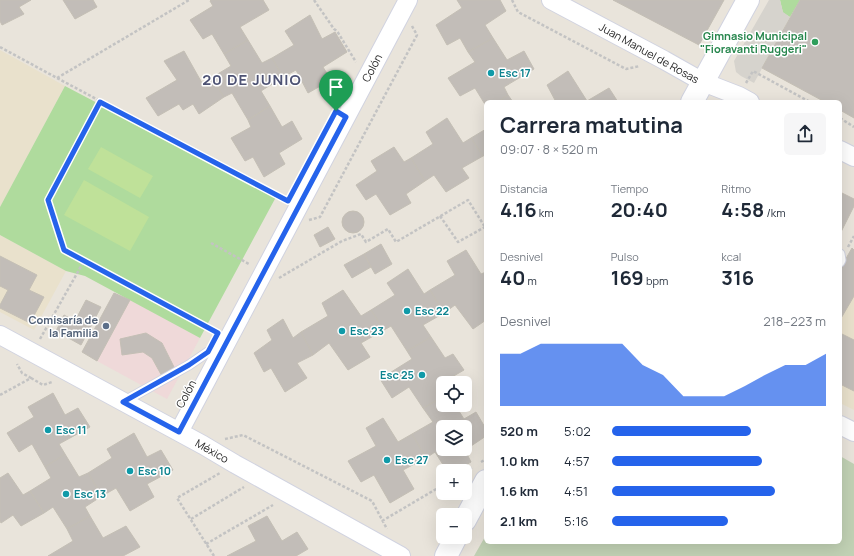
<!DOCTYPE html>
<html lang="es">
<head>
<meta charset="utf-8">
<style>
	:root { --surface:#fff; --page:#f6f6f7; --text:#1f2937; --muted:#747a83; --accent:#2563eb }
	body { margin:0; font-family:Manrope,sans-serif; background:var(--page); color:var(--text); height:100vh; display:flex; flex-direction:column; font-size:15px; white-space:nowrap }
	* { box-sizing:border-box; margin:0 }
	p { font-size:13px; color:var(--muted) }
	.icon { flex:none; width:22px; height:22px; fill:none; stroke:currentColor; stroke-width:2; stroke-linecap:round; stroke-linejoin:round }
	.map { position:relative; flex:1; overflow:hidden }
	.side { position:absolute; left:484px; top:100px; width:358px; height:444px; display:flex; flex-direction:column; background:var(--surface); border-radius:6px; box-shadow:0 4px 16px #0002 }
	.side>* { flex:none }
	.fabs { position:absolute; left:436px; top:376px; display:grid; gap:8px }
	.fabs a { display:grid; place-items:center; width:36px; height:36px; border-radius:6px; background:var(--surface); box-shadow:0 4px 16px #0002; font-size:20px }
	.pin { position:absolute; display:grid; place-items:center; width:34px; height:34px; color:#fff; margin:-41px -17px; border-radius:50% 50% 50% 0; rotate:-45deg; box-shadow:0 0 4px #0007 }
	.pin .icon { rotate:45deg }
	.round { display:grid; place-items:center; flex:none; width:42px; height:42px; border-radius:6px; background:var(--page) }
	.head { display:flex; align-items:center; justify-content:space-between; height:68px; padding:0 16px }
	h1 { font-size:22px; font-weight:700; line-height:30px }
	.stats { display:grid; grid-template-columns:repeat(3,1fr); gap:6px; height:68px; padding:4px 16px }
	.stats div { display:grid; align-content:center }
	.stats b { font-size:20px; font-weight:700 }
	.stats small { font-size:11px; font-weight:400 }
	.stats p { font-size:11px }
	.chart { height:112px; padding:8px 16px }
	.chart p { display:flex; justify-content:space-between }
	.chart svg { width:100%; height:72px; margin-top:4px; fill:var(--accent); opacity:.7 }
	ul { padding:0 16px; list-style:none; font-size:13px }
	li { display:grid; grid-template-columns:64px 48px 1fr; align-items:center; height:30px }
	li i { height:10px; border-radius:5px; background:var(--accent) }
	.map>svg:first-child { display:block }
	.education { fill:#e9e1cc }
	.medical { fill:#efd9d9 }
	.green { fill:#afdb9d }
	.cemetery { fill:#c1d1b4 }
	.pitch { fill:#bfe199 }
	.plaza { fill:#d6d3cd }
	.building { fill:#c2bdb8; stroke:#c4bfb5; fill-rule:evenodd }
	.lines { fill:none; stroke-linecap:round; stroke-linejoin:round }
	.lane-casing { stroke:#d1d3e0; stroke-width:11 }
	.street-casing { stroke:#d1d3e0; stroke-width:20 }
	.secondary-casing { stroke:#d1d3e0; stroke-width:24 }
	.path { stroke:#c3c3c3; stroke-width:2.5; stroke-dasharray:3 2; stroke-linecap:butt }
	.lane { stroke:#fff; stroke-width:9 }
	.street { stroke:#fff; stroke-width:18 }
	.secondary { stroke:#fff; stroke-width:22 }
	.route-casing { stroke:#fff; stroke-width:8 }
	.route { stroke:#2563eb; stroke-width:5 }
	.leisure-dot { fill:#2e9e5b; stroke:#fff; stroke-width:1.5 }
	.culture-dot { fill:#0f9aa8; stroke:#fff; stroke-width:1.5 }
	.service-dot { fill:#5c6f8a; stroke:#fff; stroke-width:1.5 }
	.labels { text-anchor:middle; stroke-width:3; stroke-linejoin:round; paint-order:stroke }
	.leisure-label { font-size:11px; font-weight:bold; fill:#27864d; stroke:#fff; text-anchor:end }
	.street-label { font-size:11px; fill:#282828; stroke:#fff }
	.culture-label { font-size:11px; font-weight:bold; fill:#0d838f; stroke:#fff; text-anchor:start }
	.service-label { font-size:11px; font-weight:bold; fill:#4e5e75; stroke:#fff; text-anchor:end }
	.district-label { font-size:15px; font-weight:bold; letter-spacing:1px; fill:#4e5374; stroke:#fff }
</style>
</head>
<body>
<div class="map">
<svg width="854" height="556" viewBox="0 0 854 556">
	<rect width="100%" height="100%" fill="#e9e4db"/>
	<path class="education" d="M0,50L65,86L0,207Z
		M0,235L66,271L34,330L0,312Z
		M854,296V410L840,403V320Z"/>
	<path class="medical" d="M130,300L200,338L167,399L97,361Z"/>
	<path class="green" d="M780,0H800L790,17L783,13Z
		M65,86L276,197L200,338L85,276L66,271L0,235V207Z"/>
	<path class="cemetery" d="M840,456L854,464V556H474L486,535V542H840Z"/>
	<path class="pitch" d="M101,147L153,176L140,198L88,169Z
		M84,180L149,217L130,251L64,215Z"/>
	<path class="plaza" d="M769,0H780L783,12L790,17L754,83L741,76L736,72L734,61Z"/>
	<path class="building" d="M0,0H31L19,7L24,14L2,25L0,21Z
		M63,0H93L97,7L75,19Z
		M211,0H263L269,10L240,27L248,40L224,54L212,34L203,39L190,20L213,6L210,1Z
		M457,0H500L506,11L485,25L493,38L468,52L460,38L447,45L436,25L462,8Z
		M613,0H724L699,45Z
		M800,0H854V118L840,110V102H825L762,68Z
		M310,15L322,39L335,32L347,52L323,67L331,80L308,93L296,70L283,77L272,58L294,45L285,31Z
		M493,38L507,60L524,51L534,69L504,87L508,95L498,102H486V106L475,88L460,96L448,78L475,62L468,52Z
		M248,40L262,63L272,58L283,77L261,91L270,106L248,120L232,93L224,97L211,78L231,66L224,54Z
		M184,51L202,83L211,78L224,97L199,114L193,104L183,110L179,104L158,116L146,98L177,80L164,61Z
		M568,71L587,101L609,88L618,102H556L547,85Z
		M508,95L513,102H498Z
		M270,106L282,127L292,121L302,139L279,153L285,164L264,177L253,157L245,161L231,138L251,127L248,120Z
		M447,118L463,143L471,138L483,156L462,168L469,178L446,192L434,175L425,181L411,158L433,144L426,132Z
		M486,129V155L483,156L471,138Z
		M394,147L404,162L411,158L425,181L406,194L411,203L390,215L376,194L366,200L356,185L377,171L371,161Z
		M840,192L854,199V206L840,234Z
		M342 222a11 11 0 1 1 22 0a11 11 0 1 1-22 0Z
		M328,227L335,239L320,247L314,235Z
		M381,244L392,264L375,274L364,254Z
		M852,248L854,250V296L840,320V269Z
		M466,250L481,274L486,272V320L473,329L455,305L444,313L430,290L455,275L447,261Z
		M364,254L371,267L352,278L344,265Z
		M0,256L37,275L29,290L44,297L30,323L0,308V305L8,290L0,286Z
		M408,269L424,294L430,290L444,313L423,325L431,337L407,351L391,326L384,330L371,310L395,295L387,283Z
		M343,290L361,316L371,310L384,330L361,343L370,357L348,370L329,343L313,355L301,332L328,316L322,303Z
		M114,293L130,300L97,361L82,352Z
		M86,300L101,307L81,345L56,331L64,315L75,321Z
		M283,319L293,338L301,332L313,355L297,363L307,378L285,392L271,368L264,372L254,353L272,340L267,330Z
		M146,333L162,343L176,371L163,378L152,358L143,352L122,355L120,339Z
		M840,333L854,340V391L840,384Z
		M431,337L445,358L453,354L464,370L440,384L443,388V397L423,408L409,387L392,398L380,379L412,359L407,351Z
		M53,393L65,415L78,408L90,427L59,444L65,454L45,467L32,444L19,452L7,433L34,417L28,407Z
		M443,397V405H455L464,419L476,412L486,429V436L465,450L471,462L456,471H447L435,452L426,458L412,434L433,422L423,408ZM443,427H465V449H443Z
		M383,418L398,442L412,434L426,458L403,470L414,489L390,503L374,475L361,482L348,461L376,446L366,428Z
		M134,433L147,457L161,450L173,470L147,484L154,497L130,511L116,488L102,496L88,473L112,458L107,449Z
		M65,454L79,477L88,473L102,496L85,507L90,516L67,529L53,507L44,513L30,491L51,478L45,467Z
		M8,473L23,495L30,491L44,513L21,526L13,515L1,523L0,521V478Z
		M90,516L103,538L126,526L140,547L123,556H48L73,541L67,529Z
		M267,516L282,541L297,532L308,549L296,556H227L256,541L248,526Z"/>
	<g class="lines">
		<defs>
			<path id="lane" d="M840,254L841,260L840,262
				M123,402L189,365L208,352"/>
			<path id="street" d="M551,0L664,60L703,82L739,96L750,102
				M840,150L854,157
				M0,335L203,445L235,464L401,556
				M840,425L854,432
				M179,432L408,0"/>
			<path id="secondary" d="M692,102L748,0
				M465,520L486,481
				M446,556L456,537"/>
		</defs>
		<use href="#lane" class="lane-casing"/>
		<use href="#street" class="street-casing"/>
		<use href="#secondary" class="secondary-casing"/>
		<path class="path" d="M314,0L334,29L337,31L356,62
			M512,0L518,12L626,69L640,66
			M0,47L57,78L284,199
			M57,78L189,0
			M746,83L753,71L810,102
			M100,101L48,200L64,250L214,331
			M840,118L854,127
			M440,216L458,242L485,227
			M309,220L320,217L417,35L412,26
			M211,243L249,264
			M848,247L854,236
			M279,278L342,241L361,234L366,242L388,229L396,242L468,200L485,227L486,226
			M40,339L84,261
			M31,378L43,385L52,382
			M0,395L31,378L22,373L17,364
			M225,439L243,435L372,501L387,529
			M481,462L486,459
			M465,472L473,467
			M191,519L244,487
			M382,521L443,485
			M206,544L273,505
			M214,556L177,498L220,473"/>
		<use href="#lane" class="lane"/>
		<use href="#street" class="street"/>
		<use href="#secondary" class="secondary"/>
	</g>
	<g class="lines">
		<defs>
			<path id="route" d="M100,102L288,201L336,111L346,117L179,432L123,402L189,365L208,352L218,333L64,250L48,200Z"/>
		</defs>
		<use href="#route" class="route-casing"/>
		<use href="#route" class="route"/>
	</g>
	<circle class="leisure-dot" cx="815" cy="42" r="4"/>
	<g class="culture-dot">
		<circle cx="491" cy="73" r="4"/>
		<circle cx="407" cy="311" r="4"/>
		<circle cx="342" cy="331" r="4"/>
		<circle cx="422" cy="375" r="4"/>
		<circle cx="48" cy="430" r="4"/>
		<circle cx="387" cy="460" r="4"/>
		<circle cx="130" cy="471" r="4"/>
		<circle cx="66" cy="494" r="4"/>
	</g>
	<circle class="service-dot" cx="106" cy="326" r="4"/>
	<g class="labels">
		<g class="leisure-label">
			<text x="807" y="40">Gimnasio Municipal<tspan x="807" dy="13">"Fioravanti Ruggeri"</tspan></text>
		</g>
		<g class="street-label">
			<text transform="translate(649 53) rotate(29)" y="4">Juan Manuel de Rosas</text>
			<text transform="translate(372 68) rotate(-62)" y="4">Colón</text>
			<text transform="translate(186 394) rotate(-62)" y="4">Colón</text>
			<text transform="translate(212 451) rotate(30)" y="4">México</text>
		</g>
		<g class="culture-label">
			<text x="499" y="77">Esc 17</text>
			<text x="415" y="315">Esc 22</text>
			<text x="350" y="335">Esc 23</text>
			<text x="414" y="379" text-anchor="end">Esc 25</text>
			<text x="56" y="434">Esc 11</text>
			<text x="395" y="464">Esc 27</text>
			<text x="138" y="475">Esc 10</text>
			<text x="74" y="498">Esc 13</text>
		</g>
		<g class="service-label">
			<text x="98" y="324">Comisaría de<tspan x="98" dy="13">la Familia</tspan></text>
		</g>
		<g class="district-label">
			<text x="252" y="85">20 DE JUNIO</text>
		</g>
	</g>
</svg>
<div class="fabs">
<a><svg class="icon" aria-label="locate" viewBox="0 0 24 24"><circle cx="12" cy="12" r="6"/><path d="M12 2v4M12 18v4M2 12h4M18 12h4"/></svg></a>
<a><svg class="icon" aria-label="layers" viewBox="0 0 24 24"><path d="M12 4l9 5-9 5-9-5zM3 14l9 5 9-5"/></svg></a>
<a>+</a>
<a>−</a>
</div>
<div class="pin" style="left:336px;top:111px;background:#1e9e55"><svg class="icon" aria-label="arrive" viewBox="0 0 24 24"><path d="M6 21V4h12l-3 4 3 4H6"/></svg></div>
<section class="side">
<div class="head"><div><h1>Carrera matutina</h1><p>09:07 · 8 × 520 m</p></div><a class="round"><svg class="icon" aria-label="share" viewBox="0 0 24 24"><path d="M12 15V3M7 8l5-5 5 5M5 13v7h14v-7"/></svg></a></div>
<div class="stats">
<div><p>Distancia</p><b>4.16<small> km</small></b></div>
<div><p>Tiempo</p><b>20:40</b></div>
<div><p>Ritmo</p><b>4:58<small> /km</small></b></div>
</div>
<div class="stats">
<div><p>Desnivel</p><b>40<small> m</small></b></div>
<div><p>Pulso</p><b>169<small> bpm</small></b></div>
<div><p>kcal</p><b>316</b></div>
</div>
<div class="chart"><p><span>Desnivel</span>218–223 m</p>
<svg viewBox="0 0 160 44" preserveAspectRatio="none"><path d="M0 44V12L10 12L20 6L30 6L40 6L50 6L60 6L70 19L80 25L90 38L100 38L110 38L120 32L130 25L140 19L150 19L160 12V44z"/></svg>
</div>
<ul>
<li><b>520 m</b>5:02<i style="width:65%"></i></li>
<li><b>1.0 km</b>4:57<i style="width:70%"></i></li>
<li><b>1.6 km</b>4:51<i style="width:76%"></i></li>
<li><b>2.1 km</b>5:16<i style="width:54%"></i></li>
</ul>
</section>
</div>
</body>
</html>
